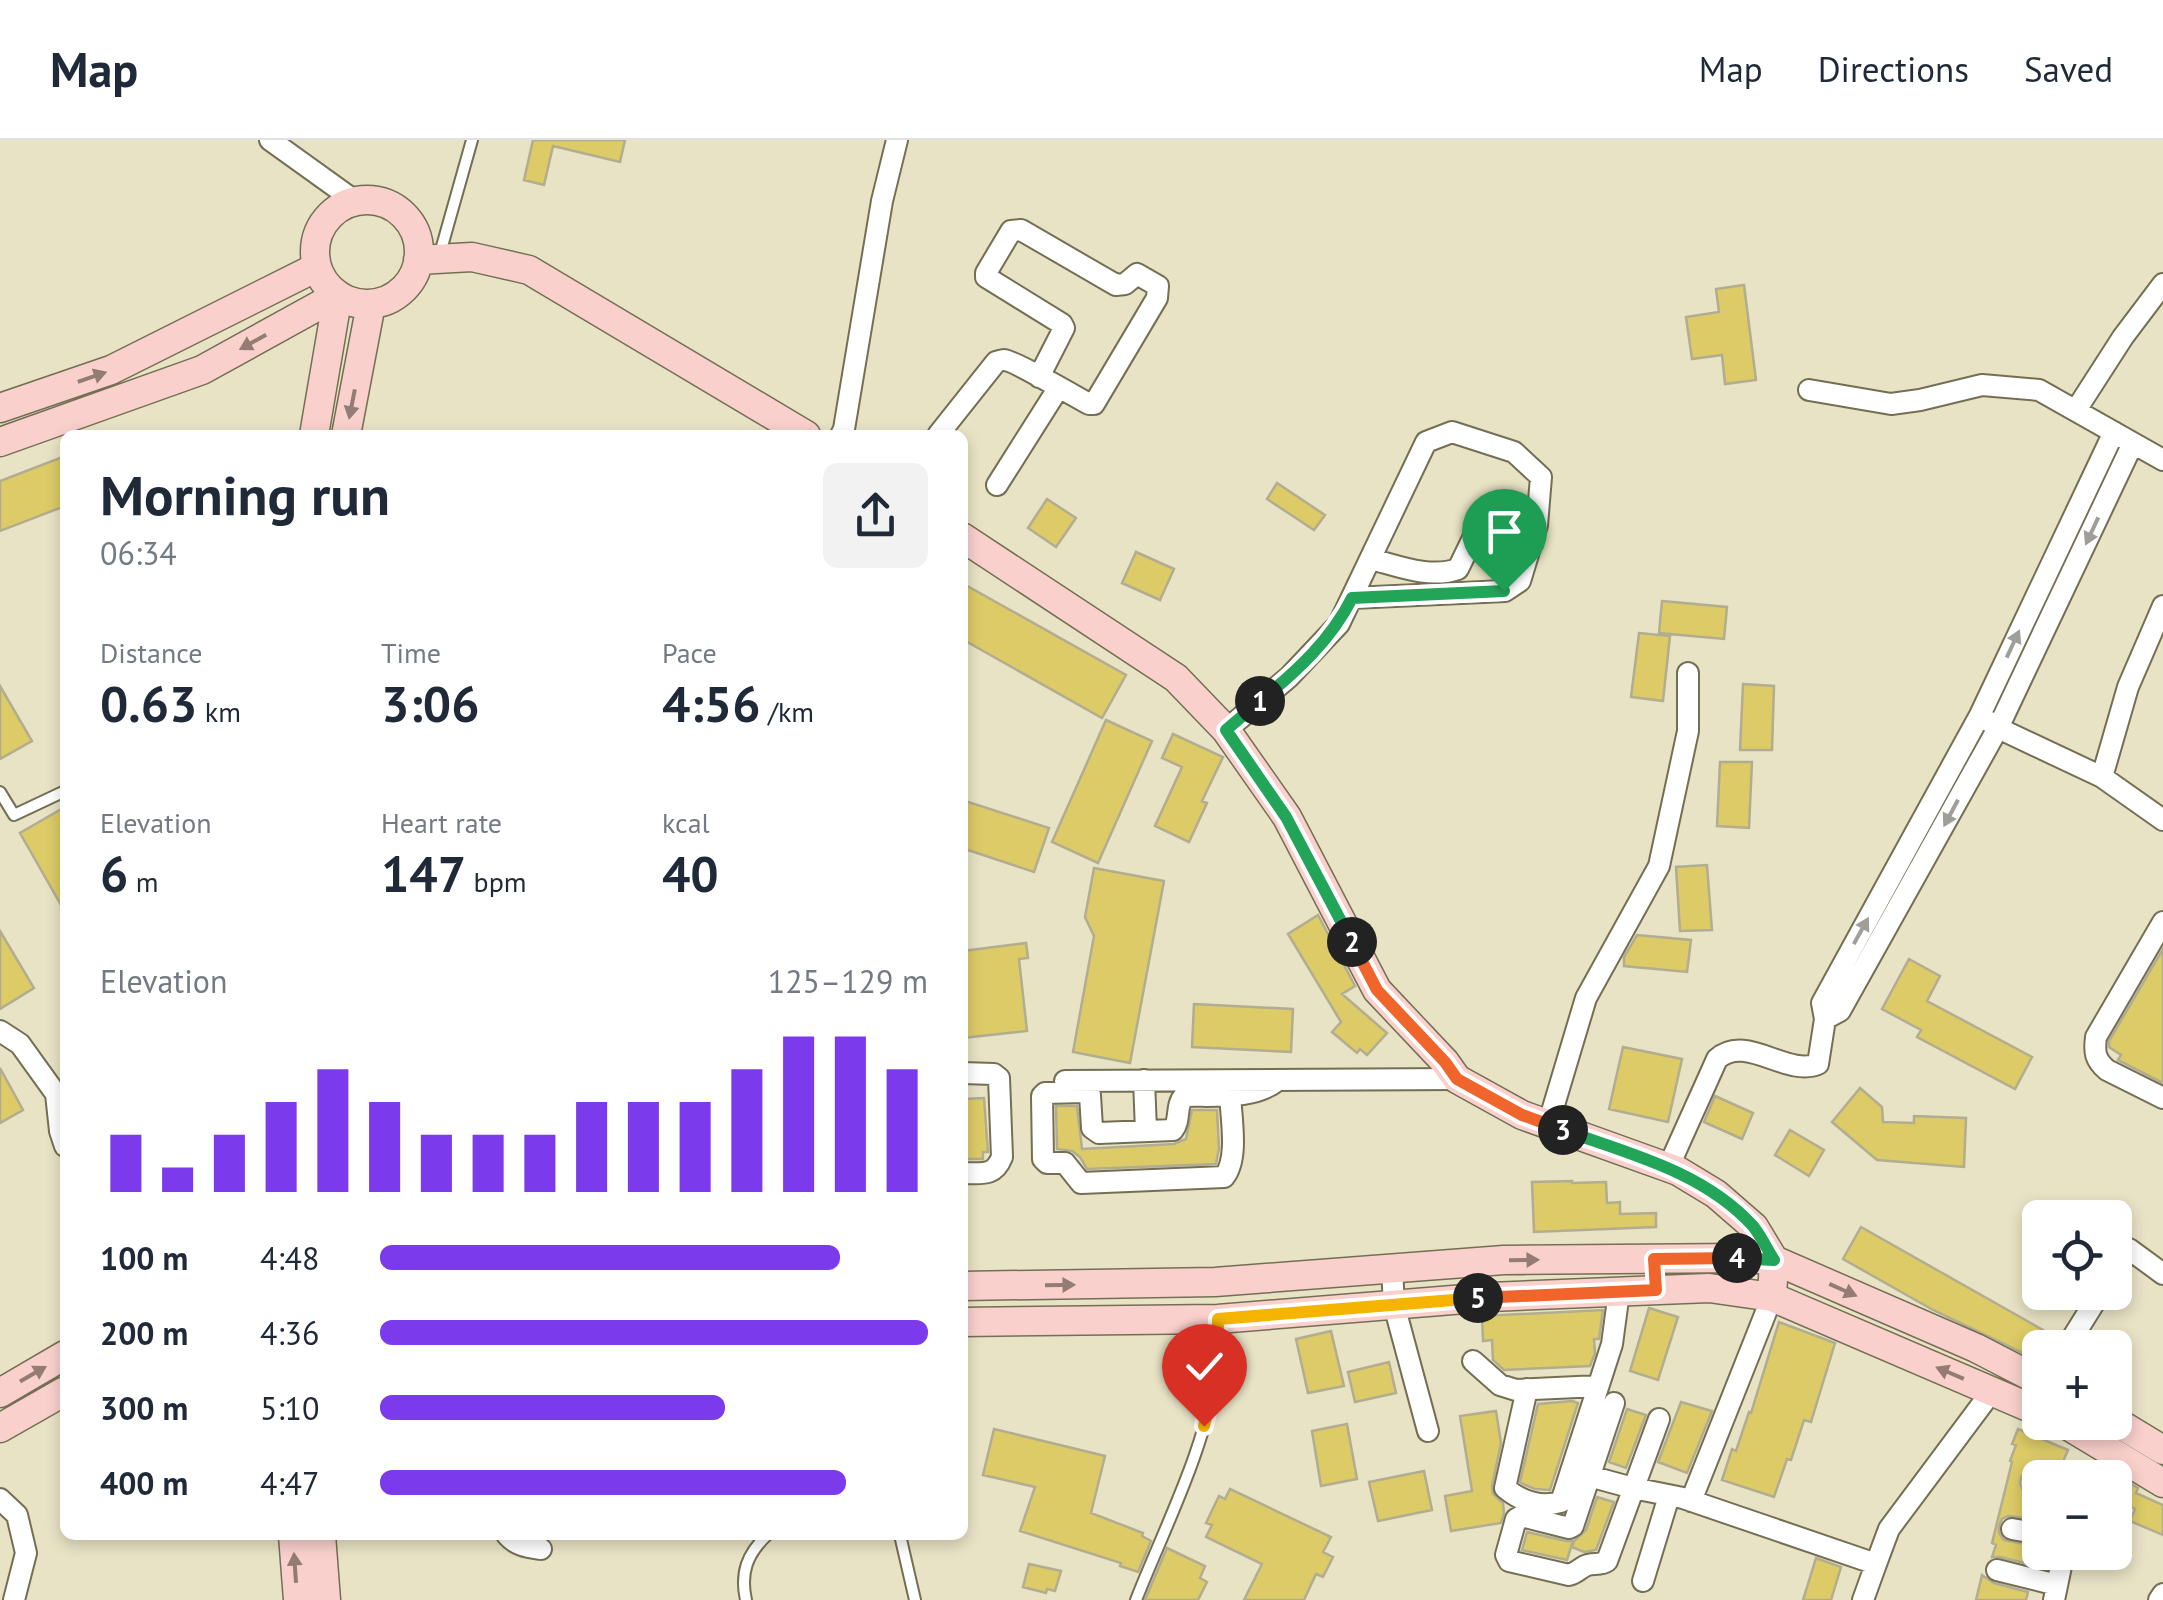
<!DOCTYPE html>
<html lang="en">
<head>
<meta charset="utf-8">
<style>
	:root { --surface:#fff; --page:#f2f2f3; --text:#1f2937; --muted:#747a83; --line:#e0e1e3; --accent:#7c3aed }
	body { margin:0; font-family:"PT Sans",sans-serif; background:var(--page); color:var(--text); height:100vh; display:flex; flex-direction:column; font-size:38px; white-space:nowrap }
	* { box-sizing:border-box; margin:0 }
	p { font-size:32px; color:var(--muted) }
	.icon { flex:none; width:55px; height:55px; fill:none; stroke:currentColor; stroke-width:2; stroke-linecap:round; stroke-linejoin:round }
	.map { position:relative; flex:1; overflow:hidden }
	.details { position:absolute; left:60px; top:290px; width:908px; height:1110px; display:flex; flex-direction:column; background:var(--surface); border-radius:15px; box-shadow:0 5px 15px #0003 }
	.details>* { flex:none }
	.tools { position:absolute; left:2022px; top:1060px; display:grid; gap:20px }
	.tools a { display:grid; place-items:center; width:110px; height:110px; border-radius:15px; background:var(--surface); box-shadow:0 5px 15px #0003; font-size:50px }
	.pin { position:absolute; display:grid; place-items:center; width:85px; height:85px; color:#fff; margin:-102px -42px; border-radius:50% 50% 50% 0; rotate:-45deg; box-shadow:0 0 10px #0007 }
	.pin .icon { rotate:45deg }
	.km { position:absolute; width:50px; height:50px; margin:-25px; border-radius:50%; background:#222; color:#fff; font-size:28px; line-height:50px; text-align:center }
	.round { display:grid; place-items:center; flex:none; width:105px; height:105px; border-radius:15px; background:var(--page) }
	.head { display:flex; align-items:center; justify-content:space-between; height:170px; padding:0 40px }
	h1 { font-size:55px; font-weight:800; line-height:75px }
	.stats { display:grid; grid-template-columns:repeat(3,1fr); gap:15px; height:170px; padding:10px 40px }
	.stats div { display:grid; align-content:center }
	.stats b { font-size:50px; font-weight:800 }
	.stats small { font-size:28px; font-weight:400 }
	.stats p { font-size:28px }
	.chart { height:280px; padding:20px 40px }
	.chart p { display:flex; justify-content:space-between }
	.chart svg { width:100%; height:180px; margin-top:10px; stroke:var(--accent); stroke-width:6 }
	ul { padding:0 40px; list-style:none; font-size:32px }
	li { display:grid; grid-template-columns:160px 120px 1fr; align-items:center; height:75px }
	li i { height:25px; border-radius:12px; background:var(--accent) }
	header { display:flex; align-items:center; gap:60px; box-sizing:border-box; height:140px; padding:0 50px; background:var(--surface); border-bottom:2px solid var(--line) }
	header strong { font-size:48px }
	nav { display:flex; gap:55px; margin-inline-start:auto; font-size:35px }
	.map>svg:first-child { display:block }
	.building { fill:#ddcb67; stroke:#b2ad90; stroke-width:2.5 }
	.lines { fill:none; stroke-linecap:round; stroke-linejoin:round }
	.lane-casing { stroke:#746f54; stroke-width:14 }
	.street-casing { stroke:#746f54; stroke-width:24 }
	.secondary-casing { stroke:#746f54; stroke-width:31 }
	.lane { stroke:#fff; stroke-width:10 }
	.street { stroke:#fff; stroke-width:20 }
	.secondary { stroke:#f9d0cc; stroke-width:28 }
	.oneway { fill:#927c74 }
	.oneway2 { fill:#9f9e99 }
	.split-1-casing { stroke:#fff; stroke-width:20 }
	.split-2-casing { stroke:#fff; stroke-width:20 }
	.split-3-casing { stroke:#fff; stroke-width:20 }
	.split-4-casing { stroke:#fff; stroke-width:20 }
	.split-5-casing { stroke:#fff; stroke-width:20 }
	.split-6-casing { stroke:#fff; stroke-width:20 }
	.split-7-casing { stroke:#fff; stroke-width:20 }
	.split-1 { stroke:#22a559; stroke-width:12 }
	.split-2 { stroke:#22a559; stroke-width:12 }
	.split-3 { stroke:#f0652b; stroke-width:12 }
	.split-4 { stroke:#22a559; stroke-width:12 }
	.split-5 { stroke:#f0652b; stroke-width:12 }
	.split-6 { stroke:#f5b400; stroke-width:12 }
	.split-7 { stroke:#f5b400; stroke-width:12 }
</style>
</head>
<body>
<header>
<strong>Map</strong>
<nav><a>Map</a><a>Directions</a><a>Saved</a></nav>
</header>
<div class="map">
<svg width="2163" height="1460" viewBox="0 0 2163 1460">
	<rect width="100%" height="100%" fill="#e8e3c5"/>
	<path class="building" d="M533,0H625L620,22L553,6L544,45L524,40Z
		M1744,145L1756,240L1725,244L1722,215L1692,219L1686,177L1719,172L1716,149Z
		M65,316V366L0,391V341Z
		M1277,343L1325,375L1314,390L1267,359Z
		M1047,359L1076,378L1056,407L1028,388Z
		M1136,412L1174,429L1160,460L1122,443Z
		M962,443L1126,535L1102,578L962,499Z
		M1662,461L1727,467L1724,499L1659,493Z
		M1639,493L1670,496L1663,561L1631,557Z
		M1743,544L1774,546L1772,610H1740Z
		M0,546L32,601L0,619Z
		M1106,580L1152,601L1098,723L1052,702Z
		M1173,594L1223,617L1202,661L1207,663L1189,702L1155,686L1182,627L1162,618Z
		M1720,622H1752L1749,688L1717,686Z
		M962,660L1049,688L1034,732L962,708Z
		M65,667V772L20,693Z
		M1707,725L1712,790L1680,791L1676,727Z
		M1094,728L1164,741L1130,923L1073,912L1094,796L1085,777Z
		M1318,775L1355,846L1342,854L1387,893L1367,915L1360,909L1357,913L1332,892L1341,882L1288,794Z
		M0,791L34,848L0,869Z
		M1637,795L1691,800L1687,832L1624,826V817Z
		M1026,803L1028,818L1019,819L1027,891L962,898V811Z
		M2163,809V943L2118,920L2121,915L2109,907V901Z
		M1909,819L1940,836L1927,861L2032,917L2015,949L1917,897L1921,890L1882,869Z
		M1194,864L1293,869L1291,912L1192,907Z
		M1623,907L1682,919L1668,982L1609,969Z
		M0,928L23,970L0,983Z
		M1860,948L1882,967L1883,982L1914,983V976L1966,978L1964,1027L1877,1020L1832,982Z
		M1715,956L1753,973L1742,999L1704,982Z
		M984,958L988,1012H983V1019H962V959Z
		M1056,966H1077L1082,1009L1174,1004L1186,999L1192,970H1217L1219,1008L1216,1024L1087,1029L1080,1017L1072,1011L1057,1009Z
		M1790,990L1824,1010L1809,1036L1775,1015Z
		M1572,1041V1043L1606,1042L1607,1063L1620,1062V1074L1656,1073V1087L1534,1092L1532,1042Z
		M1861,1087L2043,1190L2029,1216L1933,1170L1843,1119Z
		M1649,1168L1678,1177L1658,1240L1630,1231Z
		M1603,1170L1599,1199H1594L1595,1213L1590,1226L1504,1230L1493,1220L1492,1200L1483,1201L1482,1176Z
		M1779,1182L1835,1203L1811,1282L1804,1280L1791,1320L1787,1319L1774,1357L1722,1340L1732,1309L1736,1311L1749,1272L1751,1273Z
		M1331,1191L1344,1246L1308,1253L1296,1199Z
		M1389,1222L1396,1253L1355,1262L1348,1232Z
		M1572,1261L1578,1263L1550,1350L1535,1349L1525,1345L1520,1342L1538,1264Z
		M1681,1262L1712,1271L1687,1333L1658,1322Z
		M1627,1269L1646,1275L1626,1328L1609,1322Z
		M1496,1271L1501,1303L1492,1346L1493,1354L1503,1363L1504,1373L1501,1383L1451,1391L1445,1356L1472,1351L1460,1276Z
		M1347,1284L1357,1339L1321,1346L1312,1291Z
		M994,1289L1105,1316L1091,1373L1143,1393L1142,1396L1151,1401L1138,1432L1120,1426L1121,1423L1020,1391L1035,1347L983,1335Z
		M2018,1289L2068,1310L2056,1338H2052L2044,1331L2032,1328L2026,1331L2021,1337L2020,1344L2024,1352L2040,1357V1380L2008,1376L2002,1379L1999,1386V1393L2004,1400L2040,1407V1412H2045L2041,1427L2000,1417H1992L1996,1405L1992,1403L2012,1322L2010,1321L2016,1305L2012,1304Z
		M1424,1331L1432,1370L1378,1381L1369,1342Z
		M2115,1334L2138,1348L2136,1353L2163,1365V1395L2130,1381L2135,1369L2115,1360Z
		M1230,1349L1331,1397L1323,1412L1333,1417L1323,1437L1316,1434L1304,1460H1244L1262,1424L1206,1397L1212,1385L1206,1383L1219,1356L1225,1359Z
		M1597,1357L1614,1362L1596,1410L1584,1412L1572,1407L1574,1401L1586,1390Z
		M1527,1392L1566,1401H1573L1567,1420L1522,1410Z
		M1167,1408L1205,1426L1200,1438L1207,1442L1198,1460H1145Z
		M1816,1418L1841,1427L1831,1460H1803Z
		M1029,1424L1061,1431L1055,1451L1047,1449L1046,1453L1023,1447Z
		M1982,1435L1994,1443L2028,1452L2026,1460H1976Z"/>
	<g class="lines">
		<defs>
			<path id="lane" d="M439,117L472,0
				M0,652L14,675L65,651
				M900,1395L915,1460
				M746,1460C740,1433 747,1414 767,1395
				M1136,1460C1166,1384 1206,1308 1217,1227C1219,1212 1218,1196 1218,1180"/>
			<path id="street" d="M270,0L355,61
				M1809,250L1891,264L1920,260L1982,245L2039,250L2163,320
				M2076,270L2123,197L2163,144
				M841,295L844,289L882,61L897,0
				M938,295L996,222C999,221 1002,220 1004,220C1013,220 1076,257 1089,264H1094L1157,158L1158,146L1137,134L1125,144L1116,145L1021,90L1011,91L986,133V137L1062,184L1064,188L1039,237
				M997,345L1059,247
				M1371,419C1398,426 1430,439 1458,429L1475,394
				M2163,466L2128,547L2102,637L2163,680
				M1990,582L1998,588L2102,637
				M1226,590L1289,537L1339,484L1426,302L1452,292L1514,312L1541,337L1537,385L1520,441L1505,451L1352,458
				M2163,782L2096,897C2094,912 2095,920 2107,930L2163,958
				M1825,879L1840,871L1998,588L2133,303
				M0,891L20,904L56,954L60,991L65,1006
				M962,933L994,934L999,938L1002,1017C994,1037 982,1033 962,1033
				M1144,940L1146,991
				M1065,941L1457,939
				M1230,954C1231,978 1239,1019 1224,1037L1081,1043L1065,1023H1047L1043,1019L1042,956L1045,953L1085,952L1090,955L1092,988L1099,993L1173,990C1181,980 1175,966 1184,956C1214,955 1254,960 1278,940
				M1548,985L1586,858L1659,726L1688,591V533
				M1668,1028L1717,919C1746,893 1786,937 1818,924L1825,879L1822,863L1980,575L2114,292
				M1392,1129L1394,1165L1428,1291
				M2115,1131L2129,1109L2163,1134
				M2066,1208L2101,1152
				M1473,1221L1500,1245L1516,1250L1598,1246
				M1527,1249L1505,1348C1522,1362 1540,1368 1561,1362L1612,1204L1619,1152
				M1614,1263L1573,1386L1569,1388L1521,1376L1516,1379L1506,1415L1509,1421L1569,1435C1576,1433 1579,1429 1585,1426C1592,1422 1600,1426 1607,1421L1659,1279
				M1589,1336L1633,1348L1683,1358L1876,1424L1863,1460
				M2034,1342L2040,1344
				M0,1359L17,1375L26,1413L14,1460
				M1691,1361L1772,1157
				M2012,1389L2040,1394
				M507,1395C516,1406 528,1407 541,1409
				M1876,1424L1889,1389L1992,1251
				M1997,1430L2057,1445
				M1643,1441L1669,1356
				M2054,1460L2064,1412
				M2159,1460L2163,1454"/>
			<path id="secondary" d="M315 112a52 52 0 1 1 104 0a52 52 0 1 1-104 0Z
				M418,120L472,117L529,130L806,295
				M0,268L111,230L317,127
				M314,295L338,155
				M346,295L371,164
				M0,302L202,230L338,155
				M962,397L1176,538L1226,590L1287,677L1377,850L1445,922L1457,939L1522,975L1678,1031L1716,1054L1754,1087L1774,1120L1772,1157
				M962,1146L1215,1142L1504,1120L1740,1118L1774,1120L1976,1208L2040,1241
				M962,1182L1218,1179L1490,1157L1709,1148L1772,1157L2040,1272
				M0,1253L65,1215
				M2115,1281L2163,1310
				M2062,1282L2163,1343
				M0,1288L65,1251
				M293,1395L298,1460
				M321,1395L326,1460"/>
		</defs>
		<use href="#lane" class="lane-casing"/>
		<use href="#street" class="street-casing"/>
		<use href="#secondary" class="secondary-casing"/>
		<use href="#lane" class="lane"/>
		<use href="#street" class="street"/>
		<use href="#secondary" class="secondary"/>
	</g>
	<defs><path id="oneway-solid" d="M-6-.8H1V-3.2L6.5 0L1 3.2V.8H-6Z" transform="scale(2.5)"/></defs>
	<g class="oneway">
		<use href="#oneway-solid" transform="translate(253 202) rotate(151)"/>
		<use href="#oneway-solid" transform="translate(92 237) rotate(-19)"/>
		<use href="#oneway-solid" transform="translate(352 264) rotate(101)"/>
		<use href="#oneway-solid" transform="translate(1524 1120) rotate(-1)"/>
		<use href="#oneway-solid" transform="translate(1060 1145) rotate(-1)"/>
		<use href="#oneway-solid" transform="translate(1843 1150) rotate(24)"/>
		<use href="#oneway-solid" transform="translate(1950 1233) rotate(-157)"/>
		<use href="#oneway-solid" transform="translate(33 1234) rotate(-30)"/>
		<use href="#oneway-solid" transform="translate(295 1428) rotate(-94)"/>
	</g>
	<g class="oneway2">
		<use href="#oneway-solid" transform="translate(2092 391) rotate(115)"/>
		<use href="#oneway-solid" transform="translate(2013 504) rotate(-65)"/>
		<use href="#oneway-solid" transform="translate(1951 673) rotate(118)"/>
		<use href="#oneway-solid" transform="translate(1861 791) rotate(-61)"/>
	</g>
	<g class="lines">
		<defs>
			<path id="split-1" d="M1260,561C1296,532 1331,500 1352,458L1504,451"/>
			<path id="split-2" d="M1260,561L1226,590L1286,677L1352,802"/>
			<path id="split-3" d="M1352,802L1377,850L1445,922L1457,939L1522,975L1563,990"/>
			<path id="split-4" d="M1563,990C1630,1014 1704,1032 1753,1086C1761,1096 1767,1109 1774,1120L1737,1118"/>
			<path id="split-5" d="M1478,1158L1656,1150L1654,1119L1737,1118"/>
			<path id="split-6" d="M1218,1210V1179L1478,1158"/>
			<path id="split-7" d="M1204,1286L1218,1225V1210"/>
		</defs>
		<use href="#split-1" class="split-1-casing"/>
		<use href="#split-2" class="split-2-casing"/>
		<use href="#split-3" class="split-3-casing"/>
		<use href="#split-4" class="split-4-casing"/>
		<use href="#split-5" class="split-5-casing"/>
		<use href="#split-6" class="split-6-casing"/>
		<use href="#split-7" class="split-7-casing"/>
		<use href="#split-1" class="split-1"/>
		<use href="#split-2" class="split-2"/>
		<use href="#split-3" class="split-3"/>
		<use href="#split-4" class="split-4"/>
		<use href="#split-5" class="split-5"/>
		<use href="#split-6" class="split-6"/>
		<use href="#split-7" class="split-7"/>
	</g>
</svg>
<div class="tools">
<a><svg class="icon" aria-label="locate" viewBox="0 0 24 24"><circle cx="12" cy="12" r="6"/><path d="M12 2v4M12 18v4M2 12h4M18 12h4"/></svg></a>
<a>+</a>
<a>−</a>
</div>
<div class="pin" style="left:1504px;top:451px;background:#1e9e55"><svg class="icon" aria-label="arrive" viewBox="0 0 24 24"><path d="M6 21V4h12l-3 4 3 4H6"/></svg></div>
<div class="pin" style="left:1204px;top:1286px;background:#d93025"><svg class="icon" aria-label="check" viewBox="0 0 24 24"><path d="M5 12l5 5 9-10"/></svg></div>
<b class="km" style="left:1260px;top:561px">1</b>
<b class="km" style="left:1352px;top:802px">2</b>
<b class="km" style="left:1563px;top:990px">3</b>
<b class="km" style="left:1737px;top:1118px">4</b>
<b class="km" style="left:1478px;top:1158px">5</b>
<section class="details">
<div class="head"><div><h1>Morning run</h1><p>06:34</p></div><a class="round"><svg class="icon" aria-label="share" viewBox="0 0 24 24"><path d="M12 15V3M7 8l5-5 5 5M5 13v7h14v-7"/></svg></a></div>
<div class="stats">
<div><p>Distance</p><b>0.63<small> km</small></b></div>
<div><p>Time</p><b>3:06</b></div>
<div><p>Pace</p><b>4:56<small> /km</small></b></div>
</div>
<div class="stats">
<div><p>Elevation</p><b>6<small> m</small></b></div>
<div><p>Heart rate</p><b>147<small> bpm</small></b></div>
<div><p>kcal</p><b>40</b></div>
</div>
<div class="chart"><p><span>Elevation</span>125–129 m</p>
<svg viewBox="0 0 160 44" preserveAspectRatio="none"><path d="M5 44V30M15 44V38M25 44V30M35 44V22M45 44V14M55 44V22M65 44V30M75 44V30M85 44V30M95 44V22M105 44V22M115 44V22M125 44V14M135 44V6M145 44V6M155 44V14"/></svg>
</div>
<ul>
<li><b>100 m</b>4:48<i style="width:84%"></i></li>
<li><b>200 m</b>4:36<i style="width:100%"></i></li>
<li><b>300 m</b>5:10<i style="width:63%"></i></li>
<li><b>400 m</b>4:47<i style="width:85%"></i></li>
</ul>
</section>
</div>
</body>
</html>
